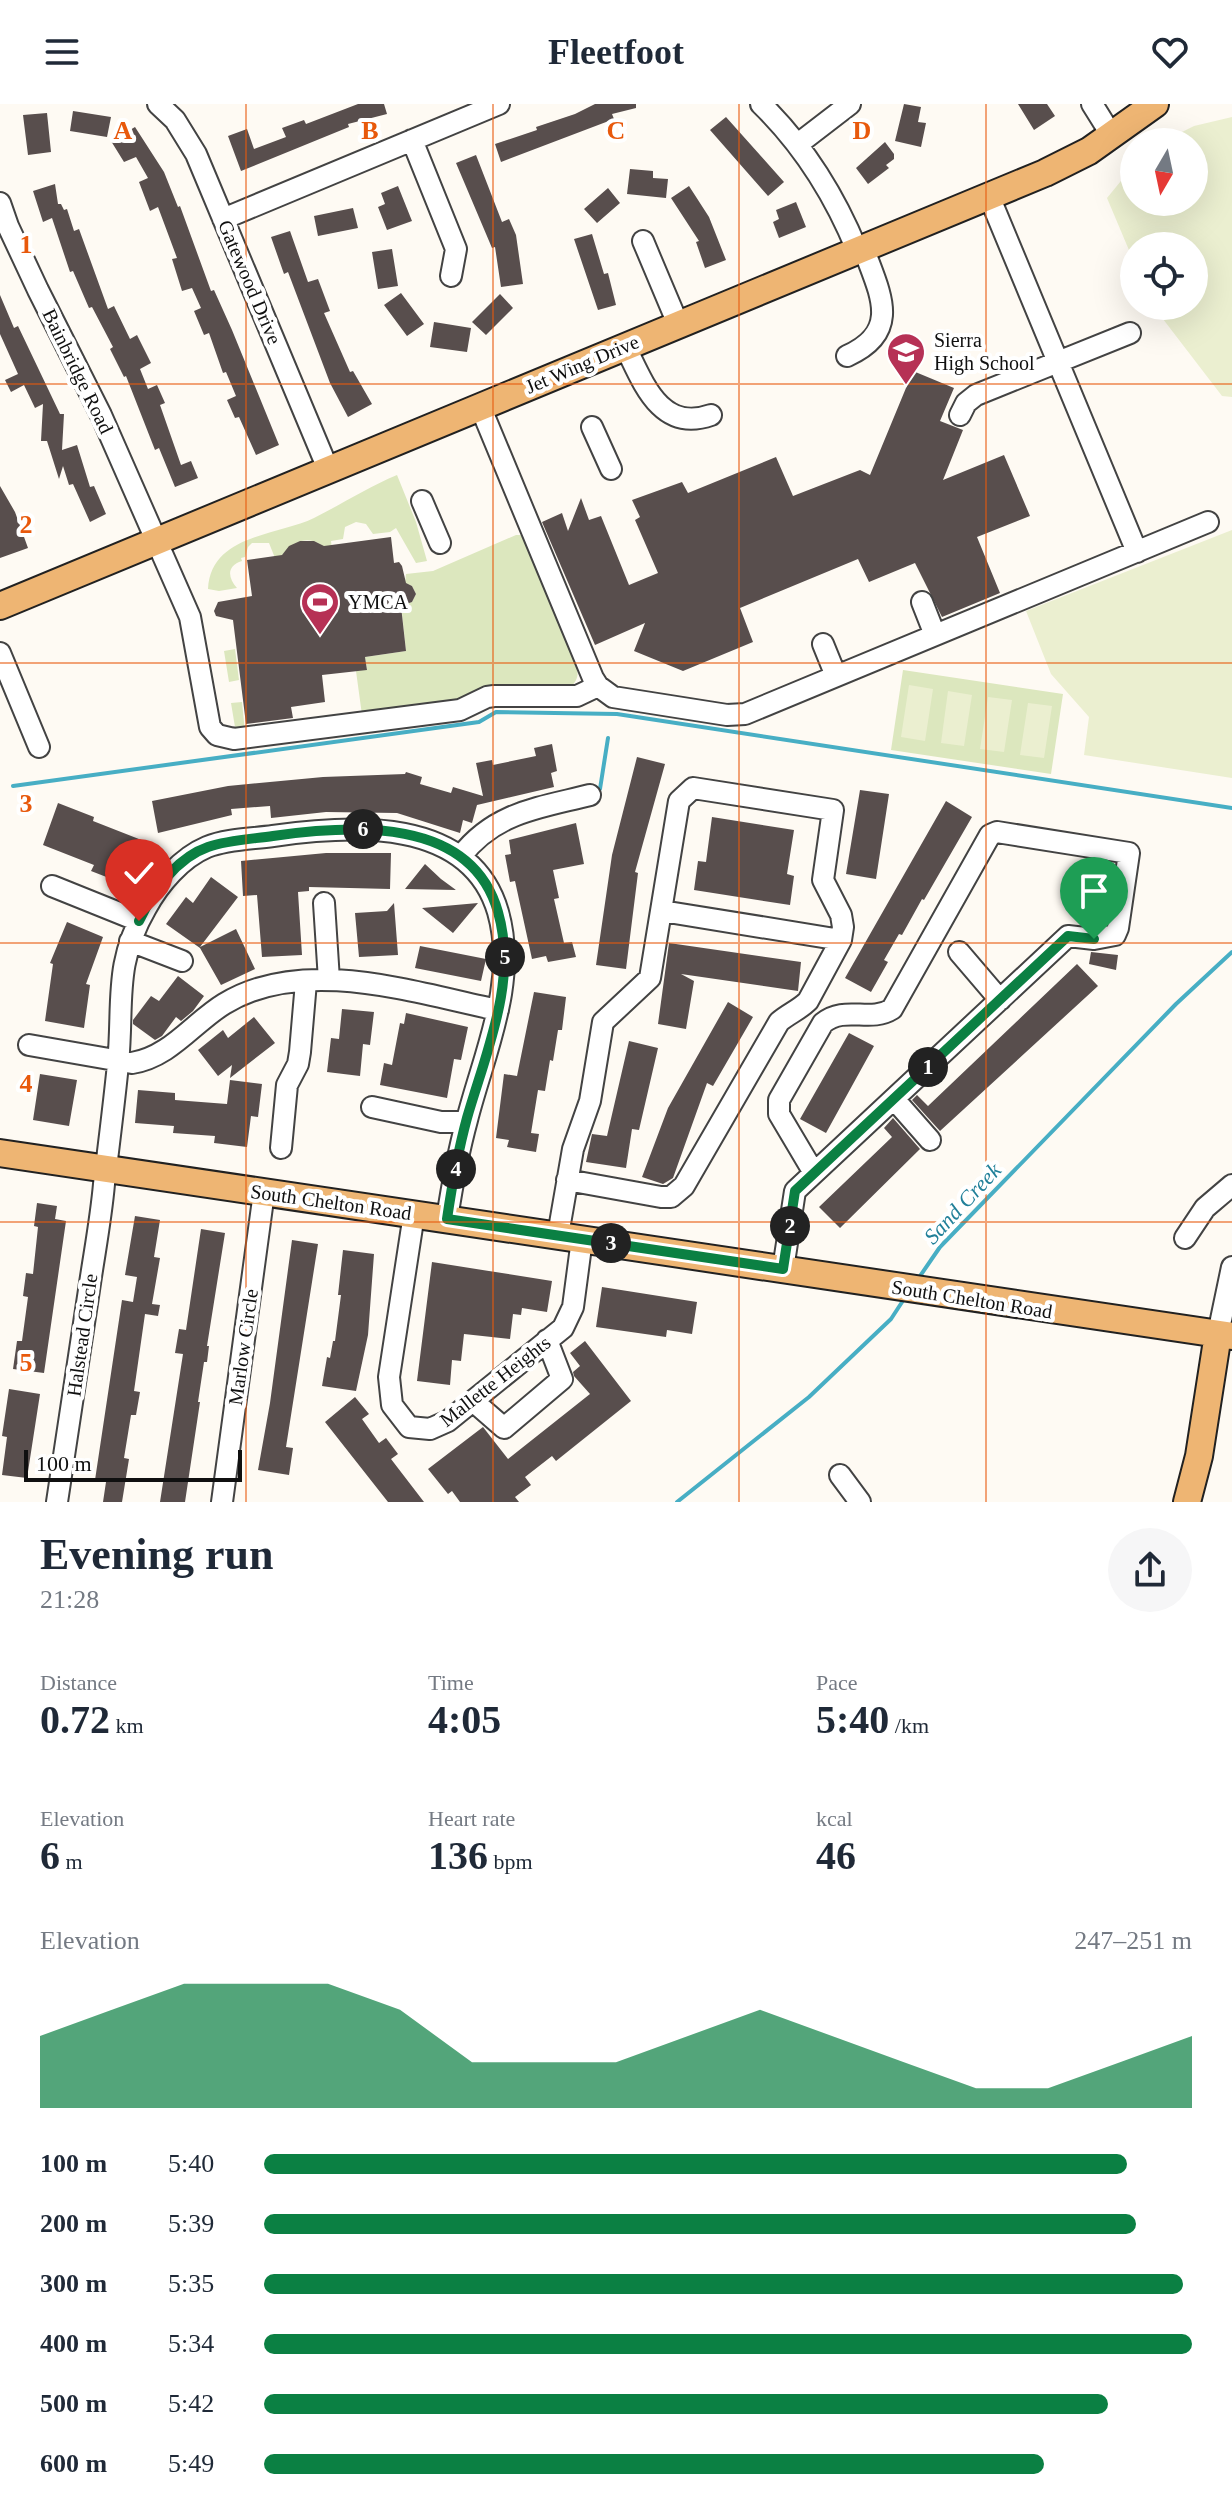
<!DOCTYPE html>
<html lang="en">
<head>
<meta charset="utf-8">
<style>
	:root { --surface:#fff; --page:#f6f6f7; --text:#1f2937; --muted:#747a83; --accent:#0b8043 }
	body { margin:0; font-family:"Times New Roman",serif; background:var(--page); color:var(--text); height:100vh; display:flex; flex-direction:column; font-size:30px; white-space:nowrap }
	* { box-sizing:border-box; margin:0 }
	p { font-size:26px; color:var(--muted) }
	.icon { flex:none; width:44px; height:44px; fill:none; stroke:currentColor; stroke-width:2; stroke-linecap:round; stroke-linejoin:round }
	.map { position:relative; height:1398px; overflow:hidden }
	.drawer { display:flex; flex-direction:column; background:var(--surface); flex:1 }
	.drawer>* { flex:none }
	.needle { width:52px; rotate:189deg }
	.controls { position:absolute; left:1120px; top:24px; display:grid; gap:16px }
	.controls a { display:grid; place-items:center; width:88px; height:88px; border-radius:50%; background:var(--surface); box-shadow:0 8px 32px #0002; font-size:40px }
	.scale { position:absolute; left:24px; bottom:20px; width:218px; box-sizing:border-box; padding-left:8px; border:4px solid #101010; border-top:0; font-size:22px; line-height:28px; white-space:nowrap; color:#101010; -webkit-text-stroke:6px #fff; paint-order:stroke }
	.pin { position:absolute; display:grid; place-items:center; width:68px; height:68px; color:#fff; margin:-82px -34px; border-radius:50% 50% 50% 0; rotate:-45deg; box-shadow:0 0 8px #0007 }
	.pin .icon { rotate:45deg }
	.km { position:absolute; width:40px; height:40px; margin:-20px; border-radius:50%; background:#222; color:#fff; font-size:22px; line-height:40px; text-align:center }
	.round { display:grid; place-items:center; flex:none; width:84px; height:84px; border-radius:42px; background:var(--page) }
	.summary { display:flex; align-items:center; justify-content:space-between; height:136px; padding:0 40px }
	h1 { font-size:44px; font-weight:800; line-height:60px }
	.metrics { display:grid; grid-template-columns:repeat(3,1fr); gap:12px; height:136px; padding:8px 40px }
	.metrics div { display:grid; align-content:center }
	.metrics b { font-size:40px; font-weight:800 }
	.metrics small { font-size:22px; font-weight:400 }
	.metrics p { font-size:22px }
	.chart { height:224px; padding:16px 40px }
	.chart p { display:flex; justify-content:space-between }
	.chart svg { width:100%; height:144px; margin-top:8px; fill:var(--accent); opacity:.7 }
	ul { padding:0 40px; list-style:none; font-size:26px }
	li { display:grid; grid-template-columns:128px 96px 1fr; align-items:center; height:60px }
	li i { height:20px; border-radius:10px; background:var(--accent) }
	header { display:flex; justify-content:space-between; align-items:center; height:104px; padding:0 40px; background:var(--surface); font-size:36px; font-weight:800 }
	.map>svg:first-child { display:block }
	.green { fill:#dce7be }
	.pitch { fill:#ebefd0 }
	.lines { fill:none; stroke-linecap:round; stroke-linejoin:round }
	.stream { stroke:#47aec4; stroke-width:4 }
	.building { fill:#584e4d }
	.minor-casing { stroke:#434343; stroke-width:24 }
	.major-casing { stroke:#212121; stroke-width:30 }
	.minor { stroke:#fff; stroke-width:20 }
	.major { stroke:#eeb573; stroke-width:26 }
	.route-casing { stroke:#fff; stroke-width:16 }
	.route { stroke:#0b8043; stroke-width:10 }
	.grid { fill:none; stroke:#e8590c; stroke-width:2; stroke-opacity:0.55 }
	.labels { text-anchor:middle; stroke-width:8; stroke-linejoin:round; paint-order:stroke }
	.street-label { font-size:20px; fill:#101010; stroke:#fff }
	.poi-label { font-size:20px; fill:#101010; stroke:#fff; text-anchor:start }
	.water-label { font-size:22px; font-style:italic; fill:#218099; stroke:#fff }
	.grid-label { font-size:26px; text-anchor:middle; font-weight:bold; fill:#e8590c; stroke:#fff; stroke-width:8; stroke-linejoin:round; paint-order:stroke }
</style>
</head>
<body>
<header><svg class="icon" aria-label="menu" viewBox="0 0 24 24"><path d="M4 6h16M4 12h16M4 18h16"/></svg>Fleetfoot<svg class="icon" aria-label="heart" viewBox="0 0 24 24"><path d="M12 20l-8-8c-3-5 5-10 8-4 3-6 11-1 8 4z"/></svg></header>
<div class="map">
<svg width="1232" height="1398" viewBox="0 0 1232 1398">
	<rect width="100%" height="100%" fill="#fefaf3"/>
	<path class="green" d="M397,371L416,418L427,457L416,459L396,424L390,428L373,430L366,420L356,418L345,423L343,435L331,437L333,453C314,426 291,434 277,459L269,439H252L248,443L245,453L241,454L242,457C226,462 228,474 237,484L219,487L208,485C211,430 277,432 314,414C342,400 368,383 397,371Z
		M516,431H522L576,560C579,571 578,576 570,584L362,611L356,567L367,565L365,553L406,547L401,500L412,498L416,490L412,482L405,479L406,470L433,467Z
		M235,545L239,576L229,578L224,547Z
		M903,566L1063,590L1051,670L891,646Z
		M242,598L245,628L236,629L231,599Z"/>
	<path class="pitch" d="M1232,13V293L1222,292L1153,202H1194V142H1134V158L1107,94L1134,61V98H1194V38H1162L1194,22Z
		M1232,426V674L1084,651L1089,613L1051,570L1026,507Z
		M909,581L933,585L925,637L901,633Z
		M948,587L972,591L964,642L941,639Z
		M988,593L1012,596L1004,648L980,645Z
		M1028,599L1052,602L1044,654L1020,651Z"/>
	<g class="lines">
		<path class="stream" d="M13,682L479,618L496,608L617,610L1232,704
			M595,688L600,685L608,634
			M918,1175L940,1143L1176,900L1232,848
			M677,1398L809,1293L891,1215L906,1192"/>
	</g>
	<path class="building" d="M358,0H384L387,10L348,20L349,23L241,67L228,32L247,25L254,45L286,33L282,24L304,16L306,20Z
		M595,0H636V4L612,10L614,15L501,58L495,40L537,26L536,23L575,10Z
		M904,0L921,3L918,18L926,19L921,43L895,37Z
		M1018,0H1047L1055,12L1034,26Z
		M73,7L111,13L107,33L70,27Z
		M47,9L51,48L28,51L23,11Z
		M726,13L784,78L768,92L710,26Z
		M135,23L164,68L178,103L180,102L211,187L214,186L232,226L279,341L256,351L239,313L235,314L227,296L236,292L226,268L223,269L209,229L204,231L194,207L201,204L192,184L182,187L172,155L177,154L158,103L150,107L139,78L148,74L136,53L124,58L111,37Z
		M885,38L894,50V55L886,61L889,64L868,80L856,64Z
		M476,51L502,118L509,115L516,131L523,180L501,183L495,143L492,144L456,59Z
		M630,65L653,67V74L668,75L666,94L627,90Z
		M55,80L58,100H61L64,106L67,105L74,127L79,125L108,205L114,202L130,235L137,231L151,259L140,265L148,285L157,281L165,299L160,301L181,361L191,357L198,374L175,383L159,344L155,346L126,272L124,273L110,245L113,243L92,203L89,204L73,167L70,168L52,114L43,118L33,87Z
		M398,82L412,117L387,126L378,103L385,100L381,89Z
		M689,82L709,113L726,156L705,164L696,138L699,137L671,94Z
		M608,84L620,99L597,119L584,105Z
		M796,98L806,123L779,134L773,118L779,115L776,106Z
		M353,104L358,124L318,132L314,112Z
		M290,127L308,178L318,175L330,207L324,209L350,268L353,267L372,300L348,313L330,279L288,168L284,170L271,133Z
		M592,130L604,170L608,169L616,201L598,206L574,135Z
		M392,145L398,182L378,185L372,148Z
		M401,189L424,220L407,232L384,201Z
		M500,190L513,204L486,231L472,218Z
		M0,191L14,224L18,222L60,310H64L62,346L77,341L90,383L94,382L106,410L90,418L73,380L69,381L63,362L59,375L47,337H41L43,300L35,304L24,281L11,288L5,276L18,270L0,230Z
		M434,218L471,224L467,248L430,243Z
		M913,267L954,284L940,317L963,326L943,376L1004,351L1030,412L977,433L1000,489L942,513L915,459L869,478L858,455L740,504L753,538L683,567L634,547L645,519L595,541L542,418L562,409L568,427L581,394L589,416L601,412L629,481L658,469L635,416L640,413L632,396L682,378L688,389L776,353L793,392L860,366L870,371Z
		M0,382L15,408L28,444L0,454Z
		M391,433L394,459L399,458L402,462L406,479L412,482L416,490L412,498L401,502L406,547L365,553L367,566L322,571L325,598L291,603L293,614L246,620L233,516L216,512L214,507L218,498L252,492L247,456L282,451L289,442L300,437H314L324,442Z
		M552,640L557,667L551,669L554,683L477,701L472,719L463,716L460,729L397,709L326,708L271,714L270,702L231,705L232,711L158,729L152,697L228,682L323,673L405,670L406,668L422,673L420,680L451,689L453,683L483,692L476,659L492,656L493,661L536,652L534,644Z
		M637,653L665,660L635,768L638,769L626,865L596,861L612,751Z
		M860,686L889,690L876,775L846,770Z
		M946,697L972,713L924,796L922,795L902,831L899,830L884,856L888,858L871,888L845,874Z
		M58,699L94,713L93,717L144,737L127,781L91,767L94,761L43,741Z
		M712,713L794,726L787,770L794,772L790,801L694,786L698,757L706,758Z
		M576,719L584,760L553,766L559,794L554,795L564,839L572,838L576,853L548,858L546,852L532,855L515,777L510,778L505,751L511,750L509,736Z
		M326,749H391L390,785L309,783V787L298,788L302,851L262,853L257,791L243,792L241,757Z
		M425,760L441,775L456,786L405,785Z
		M211,773L238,793L200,843L236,825L255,865L221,881L200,844L166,820L186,793L193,799Z
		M394,799L398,851L359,853L355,809L387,807Z
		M478,799L453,829L422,804Z
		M67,818L103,833L86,880L90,881L84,924L45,917L53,860L50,859Z
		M669,839L801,858L798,887L681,870L694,877L686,925L658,920Z
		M420,842L486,855L481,877L415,864Z
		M1091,848L1118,851L1116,866L1089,860Z
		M1077,860L1098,882L940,1027L912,996L917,991L928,1002Z
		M178,872L204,892L193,907L181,917L176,913L162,932L155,936L133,920V916L151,892L159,897Z
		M534,888L566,893L562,926H558L553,957L550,956L545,987L538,986L531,1029L539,1030L536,1048L507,1043L509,1036L496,1034L504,970L517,972Z
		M728,898L753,913L713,982L707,979L673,1074L663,1080L642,1073L668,1004Z
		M342,905L374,908L370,941L363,940L360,972L327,968L331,934L339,935Z
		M406,909L468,923L461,956L454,955L447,994L380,981L384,959L392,961L400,919L404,920Z
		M254,913L275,939L230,974L232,961L218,972L198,946L223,926L228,934Z
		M849,929L874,942L826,1029L800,1015Z
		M629,937L658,944L639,1026L632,1025L626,1064L586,1058L592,1030L607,1032Z
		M40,970L77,976L69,1022L33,1016Z
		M230,976L262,980L258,1013L251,1012L247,1043L214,1039L215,1032L173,1029L174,1022L135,1019L138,986L175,989V996L227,1000Z
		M893,1014L920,1045L840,1124L819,1103L892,1033L884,1024Z
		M37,1099L57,1102L55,1115L66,1117L44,1269L13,1265L17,1237H22L28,1193L23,1192L26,1169L33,1170L38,1123L34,1122Z
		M135,1112L160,1116L154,1153L160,1154L152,1200L160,1201L158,1212L145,1210L134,1287L140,1288L136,1311H131L124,1354L129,1355L122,1398H103L106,1378L95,1376L122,1196L133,1198L137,1173L125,1171Z
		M201,1125L225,1129L207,1242H209L207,1258H204L198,1298H200L185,1398H160L183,1250L175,1249L179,1225L186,1226Z
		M292,1136L318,1140L286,1343L293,1344L289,1371L258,1366L270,1299Z
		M343,1146L374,1150L368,1231L356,1287L322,1282L327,1253L330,1254L333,1237H335L341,1191H338Z
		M432,1158L552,1177L547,1208L522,1204L521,1211L513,1210L510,1235L464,1230L461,1257L452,1256L450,1281L417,1277Z
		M602,1183L697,1198L692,1230L667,1226L666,1233L596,1223Z
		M585,1237L631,1297L556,1357L552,1352L525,1373L531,1381L515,1393L519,1398H460L452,1387L448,1390L428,1365L483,1323L508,1355L590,1290L574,1272L573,1268L580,1262L570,1249Z
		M9,1285L40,1290L27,1374L2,1371L7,1333L2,1332Z
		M355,1293L369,1310L362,1315L379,1339L386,1334L398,1350L391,1355L424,1398H388L325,1318Z"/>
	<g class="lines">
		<defs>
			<path id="minor" d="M158,0L175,16L196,50L328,365
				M761,0C804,42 834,90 857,146
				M1092,0L1112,32
				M412,36L456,145L451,172
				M798,40L850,0
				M989,92L1137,448
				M0,99L8,122L38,186L101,311L190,513L210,623L217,631L234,635L460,606L487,593L494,592H577L598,582
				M223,115L499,0
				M643,137L678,220
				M625,242C643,278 660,329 711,311
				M847,252C903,227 879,188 863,143
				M480,302L593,574L598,582L613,593L727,611L745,610L1208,418
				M960,311L966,299L976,291L1130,229
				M592,323L611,365
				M422,397L440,439
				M922,498L935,531
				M823,540L836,572
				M0,549L39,643
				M461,752C495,708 539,704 590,691
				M52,782L139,817
				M324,799L329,876
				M662,807L841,836
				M130,837L182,857
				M959,848L1000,896
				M29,941L132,959C170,953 193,919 224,900C303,851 415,889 498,906
				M894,995L930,1036
				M372,1003L441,1018H466
				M281,1044L287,981L298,960L300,948L306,878
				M414,1110L389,1273L392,1301L409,1323L430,1325L448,1317L563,1224L573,1203L582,1135
				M558,1131L573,1045L590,997L603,918L650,874L679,697L693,684L833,706L823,776L841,811L843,823L841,836L808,897C799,906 788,910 779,918L684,1082L671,1093H661L567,1076
				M1185,1134L1205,1104L1232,1081
				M783,1165L795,1087L1068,832L1094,835L1115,831L1118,824L1129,749L997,728L990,731L892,905C870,919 845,901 823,919L779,996V1010L814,1069
				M1218,1230L1232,1163
				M473,1297L504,1324L562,1275L547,1236
				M840,1371L860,1398
				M57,1398C68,1327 78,1257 89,1186C94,1151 101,1115 104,1080C109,1040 114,1000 118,960C124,899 113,861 146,804C159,780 181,754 207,743C227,735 251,735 273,732C350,721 470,712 498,808C518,878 484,949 467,1016C458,1049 452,1082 447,1115
				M222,1398L264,1088"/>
			<path id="major" d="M0,502L1045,69L1089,47L1155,0
				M0,1049L1232,1232
				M1187,1398L1199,1352L1218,1230"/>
		</defs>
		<use href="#minor" class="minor-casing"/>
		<use href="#major" class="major-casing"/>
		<use href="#minor" class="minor"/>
		<use href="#major" class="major"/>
	</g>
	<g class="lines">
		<defs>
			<path id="route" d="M139,817C153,788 176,754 208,743C228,736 252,735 273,732C351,721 471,712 498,808C518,877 486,948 467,1014C458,1047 452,1081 447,1115L783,1165L795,1087L1068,832L1094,835"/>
		</defs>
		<use href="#route" class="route-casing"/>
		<use href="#route" class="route"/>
	</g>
	<path class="grid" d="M246,0V1398M493,0V1398M739,0V1398M986,0V1398M0,280H1232M0,559H1232M0,839H1232M0,1118H1232"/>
	<defs>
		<symbol id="school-pin" viewBox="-11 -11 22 30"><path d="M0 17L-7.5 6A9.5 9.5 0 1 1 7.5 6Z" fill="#b63155" stroke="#fff"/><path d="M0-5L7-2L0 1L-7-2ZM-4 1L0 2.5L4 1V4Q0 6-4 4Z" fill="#fff"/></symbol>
		<symbol id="stadium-pin" viewBox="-11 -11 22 30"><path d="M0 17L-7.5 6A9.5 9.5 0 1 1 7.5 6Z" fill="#b63155" stroke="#fff"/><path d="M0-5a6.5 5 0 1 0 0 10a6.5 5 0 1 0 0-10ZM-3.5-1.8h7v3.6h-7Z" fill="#fff"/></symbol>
	</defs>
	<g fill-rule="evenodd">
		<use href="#school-pin" x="884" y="226" width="44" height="60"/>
		<use href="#stadium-pin" x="298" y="476" width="44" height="60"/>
	</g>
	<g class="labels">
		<g class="street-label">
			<text transform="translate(250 178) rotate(67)" y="7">Gatewood Drive</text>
			<text transform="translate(582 260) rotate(-23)" y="7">Jet Wing Drive</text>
			<text transform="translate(78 267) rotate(64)" y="7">Bainbridge Road</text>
			<text transform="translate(331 1098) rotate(8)" y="7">South Chelton Road</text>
			<text transform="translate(972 1195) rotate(9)" y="7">South Chelton Road</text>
			<text transform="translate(82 1231) rotate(-82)" y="7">Halstead Circle</text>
			<text transform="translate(243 1243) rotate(-82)" y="7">Marlow Circle</text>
			<text transform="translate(495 1277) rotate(-38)" y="7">Mallette Heights</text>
		</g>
		<g class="poi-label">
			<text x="934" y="243">Sierra<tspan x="934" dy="23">High School</tspan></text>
			<text x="348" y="505">YMCA</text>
		</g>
		<g class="water-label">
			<text transform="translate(962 1099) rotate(-47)" y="8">Sand Creek</text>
		</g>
	</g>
	<g class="grid-label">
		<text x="123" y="35">A</text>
		<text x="370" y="35">B</text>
		<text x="616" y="35">C</text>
		<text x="862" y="35">D</text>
		<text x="26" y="149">1</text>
		<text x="26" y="429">2</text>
		<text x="26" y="708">3</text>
		<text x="26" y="988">4</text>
		<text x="26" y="1267">5</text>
	</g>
</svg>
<div class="controls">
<a><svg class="needle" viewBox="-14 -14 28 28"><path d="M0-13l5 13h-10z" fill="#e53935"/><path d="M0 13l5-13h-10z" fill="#747a83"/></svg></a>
<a><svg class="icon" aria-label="locate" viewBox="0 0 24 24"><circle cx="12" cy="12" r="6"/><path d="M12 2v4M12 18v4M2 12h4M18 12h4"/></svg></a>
</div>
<div class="scale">100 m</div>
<div class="pin" style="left:1094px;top:835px;background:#1e9e55"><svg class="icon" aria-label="arrive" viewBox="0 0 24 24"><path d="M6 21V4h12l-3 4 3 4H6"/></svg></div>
<div class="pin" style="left:139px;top:817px;background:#d93025"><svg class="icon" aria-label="check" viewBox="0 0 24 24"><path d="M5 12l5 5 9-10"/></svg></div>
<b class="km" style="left:928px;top:963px">1</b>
<b class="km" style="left:790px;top:1122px">2</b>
<b class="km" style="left:611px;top:1139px">3</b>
<b class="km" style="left:456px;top:1065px">4</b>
<b class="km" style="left:505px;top:853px">5</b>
<b class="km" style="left:363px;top:725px">6</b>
</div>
<section class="drawer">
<div class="summary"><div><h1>Evening run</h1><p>21:28</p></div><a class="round"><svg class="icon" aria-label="share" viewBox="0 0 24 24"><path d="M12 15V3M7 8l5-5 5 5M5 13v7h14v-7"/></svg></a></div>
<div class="metrics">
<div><p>Distance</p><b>0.72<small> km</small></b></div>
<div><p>Time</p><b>4:05</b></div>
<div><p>Pace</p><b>5:40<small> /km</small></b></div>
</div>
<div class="metrics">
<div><p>Elevation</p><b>6<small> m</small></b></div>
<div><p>Heart rate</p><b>136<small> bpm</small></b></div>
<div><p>kcal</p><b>46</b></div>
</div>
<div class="chart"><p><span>Elevation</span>247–251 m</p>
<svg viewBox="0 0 160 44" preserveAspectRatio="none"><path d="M0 44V22L10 14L20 6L30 6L40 6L50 14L60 30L70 30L80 30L90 22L100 14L110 22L120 30L130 38L140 38L150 30L160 22V44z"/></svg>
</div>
<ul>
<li><b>100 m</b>5:40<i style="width:93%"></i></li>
<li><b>200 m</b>5:39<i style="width:94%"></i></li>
<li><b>300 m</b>5:35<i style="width:99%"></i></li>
<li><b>400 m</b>5:34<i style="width:100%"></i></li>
<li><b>500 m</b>5:42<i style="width:91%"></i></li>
<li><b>600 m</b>5:49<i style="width:84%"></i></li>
</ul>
</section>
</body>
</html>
